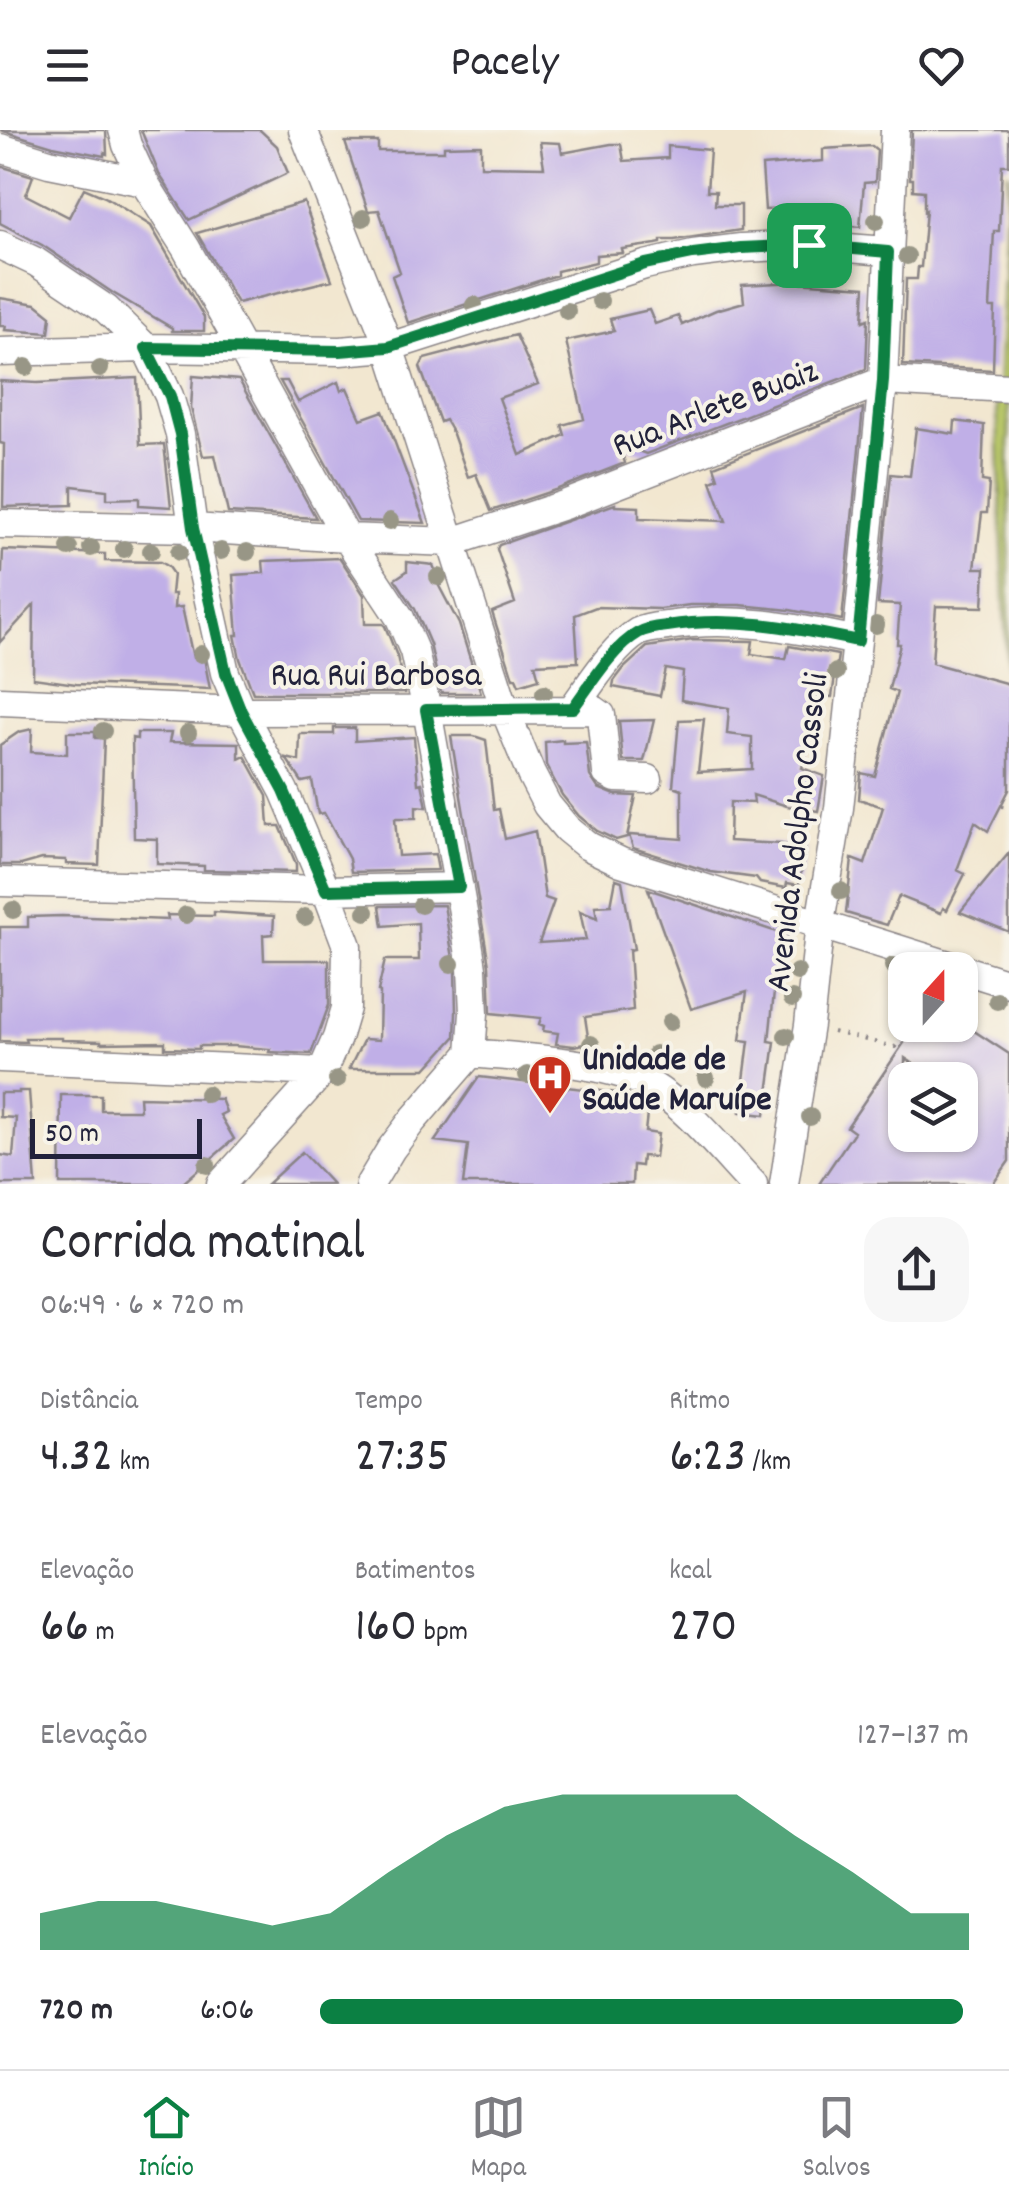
<!DOCTYPE html>
<html lang="pt">
<head>
<meta charset="utf-8">
<style>
	:root { --surface:#fff; --page:#f7f7f7; --text:#2b2b33; --muted:#7c7c81; --line:#e1e1e2; --accent:#0b8043 }
	body { margin:0; font-family:Dekko,sans-serif; background:var(--page); color:var(--text); height:100vh; display:flex; flex-direction:column; font-size:38px; white-space:nowrap }
	* { box-sizing:border-box; margin:0 }
	p { font-size:32px; color:var(--muted) }
	.icon { flex:none; width:55px; height:55px; fill:none; stroke:currentColor; stroke-width:2; stroke-linecap:round; stroke-linejoin:round }
	.map { position:relative; height:1054px; overflow:hidden }
	.side { display:flex; flex-direction:column; background:var(--surface); flex:1 }
	.side>* { flex:none }
	.needle { width:65px; rotate:21deg }
	.controls { position:absolute; left:888px; top:822px; display:grid; gap:20px }
	.controls a { display:grid; place-items:center; width:90px; height:90px; border-radius:20px; background:var(--surface); box-shadow:0 2px 8px #0004; font-size:50px }
	.scale { position:absolute; left:30px; bottom:25px; width:172px; box-sizing:border-box; padding-left:10px; border:5px solid #22223b; border-top:0; font-size:28px; line-height:35px; white-space:nowrap; color:#22223b; -webkit-text-stroke:8px #f7f3e8; paint-order:stroke }
	.pin { position:absolute; display:grid; place-items:center; width:85px; height:85px; color:#fff; margin:-42px; border-radius:20px; box-shadow:0 5px 15px #0006 }
	.round { display:grid; place-items:center; flex:none; width:105px; height:105px; border-radius:30px; background:var(--page) }
	.overview { display:flex; align-items:center; justify-content:space-between; height:170px; padding:0 40px }
	h1 { font-size:55px; font-weight:600; line-height:75px }
	.figures { display:grid; grid-template-columns:repeat(3,1fr); gap:15px; height:170px; padding:10px 40px }
	.figures div { display:grid; align-content:center }
	.figures b { font-size:50px; font-weight:600 }
	.figures small { font-size:28px; font-weight:400 }
	.figures p { font-size:28px }
	.chart { height:280px; padding:20px 40px }
	.chart p { display:flex; justify-content:space-between }
	.chart svg { width:100%; height:180px; margin-top:10px; fill:var(--accent); opacity:.7 }
	ul { padding:0 40px; list-style:none; font-size:32px }
	li { display:grid; grid-template-columns:160px 120px 1fr; align-items:center; height:75px }
	li i { height:25px; border-radius:12px; background:var(--accent) }
	header { display:flex; justify-content:space-between; align-items:center; height:130px; padding:0 40px; background:var(--surface); font-size:45px; font-weight:600 }
	.menu { display:flex; justify-content:space-around; align-items:center; height:140px; border-top:2px solid var(--line); background:var(--surface); font-size:28px; color:var(--muted) }
	.menu a { display:grid; justify-items:center; gap:5px }
	.menu .selected { color:var(--accent) }
	.map>svg:first-child { display:block }
	.green { fill:#b9c86a; stroke:#6e7552; stroke-width:2.5 }
	.building { fill:#c0afe7; fill-rule:evenodd }
	.lines { fill:none; stroke-linecap:round; stroke-linejoin:round }
	.street-casing { stroke:#8a8486; stroke-width:31 }
	.path { stroke:#8a8486; stroke-width:4; stroke-dasharray:2.5 8; stroke-linecap:butt }
	.street { stroke:#fff; stroke-width:28 }
	.tree { fill:#989686 }
	.route-casing { stroke:#fff; stroke-width:20 }
	.route { stroke:#0b8043; stroke-width:12 }
	.labels { text-anchor:middle; stroke-width:8; stroke-linejoin:round; paint-order:stroke }
	.street-label { font-size:35px; fill:#22223b; stroke:#f7f3e8 }
	.poi-label { font-size:35px; font-weight:bold; fill:#22223b; stroke:#f7f3e8; text-anchor:start }
</style>
</head>
<body>
<header><svg class="icon" aria-label="menu" viewBox="0 0 24 24"><path d="M4 6h16M4 12h16M4 18h16"/></svg>Pacely<svg class="icon" aria-label="heart" viewBox="0 0 24 24"><path d="M12 20l-8-8c-3-5 5-10 8-4 3-6 11-1 8 4z"/></svg></header>
<div class="map">
<svg width="1009" height="1054" viewBox="0 0 1009 1054">
	<rect width="100%" height="100%" fill="#f7f3e8"/>
	<filter id="ink" filterUnits="userSpaceOnUse"><feTurbulence type="fractalNoise" baseFrequency=".01" numOctaves="2"/><feDisplacementMap in="SourceGraphic" scale="20" xChannelSelector="R" yChannelSelector="G"/><feConvolveMatrix kernelMatrix="1 2 1 2 8 2 1 2 1" color-interpolation-filters="sRGB"/></filter>
	<filter id="wash" filterUnits="userSpaceOnUse"><feTurbulence type="fractalNoise" baseFrequency=".0048" numOctaves="4" result="noise"/><feDisplacementMap in="SourceGraphic" scale="40" xChannelSelector="R" yChannelSelector="G"/><feGaussianBlur stdDeviation="2.25" result="paint"/><feColorMatrix in="noise" values="0 0 0 0 0 0 0 0 0 0 0 0 0 0 0 0 0 1.4 0 .05"/><feComposite in="paint" operator="in"/></filter>
	<g filter="url(#wash)">
		<rect width="100%" height="100%" fill="#f2e7d0"/>
		<path class="green" d="M1008,43H1009V544H1007L997,285Z"/>
		<g id="blocks">
			<path class="building" d="M0,0H106L107,24L104,23V26L53,16Z
				M141,0H260L277,16L288,43L189,90L159,44Z
				M912,0H1009V35H1002L999,101H994L990,178H995L993,240L903,235L906,149H917L918,137H921L926,80L924,81V61L913,60V49H910Z
				M345,12H378V21H444V16L481,15V36L544,37L540,12L560,13L562,23L611,14H621L624,31L668,28V16L710,20L707,61H716L715,75H741V100L674,110H661V113L656,114L622,119L623,123L596,125V132L557,141V145L408,193L392,146L400,142L379,80L368,81Z
				M872,16L877,20L875,52L864,53L860,97L798,92V78L765,80L762,36L823,31V19Z
				M0,36L33,46L26,65L69,87L84,58L105,67L151,96L204,187V201H172V198L113,163L42,115L0,93Z
				M304,72L332,150L237,173L197,103Z
				M796,152L865,157L863,191L868,189L866,239L646,324L619,314L625,333L558,359L491,381L476,344L468,347L453,304L445,290L440,292L420,237L424,229L516,205L538,254L499,268L520,325L565,305L562,295L584,289L566,211L614,201L610,189L649,180L655,194L678,186L682,195L716,180L744,172L742,155Z
				M0,168L36,174L51,186L49,203L5,200L6,196H0Z
				M193,246L239,250L316,388L228,383L215,325L203,326L191,278Z
				M137,248L140,315L164,314L171,377L139,375V368L107,369V360L72,356V375L3,377L4,314L0,313V251L37,253Z
				M280,251H287L298,272L338,252L341,261L347,258L361,289L383,281L425,393L358,391Z
				M863,278L842,490L790,480L740,475H690L660,479L596,477L575,485L578,532L535,534L539,549L519,555L516,548H513L492,482L515,473L497,419L499,415L615,374V376L639,377V388L726,391L711,351L718,348L714,336Z
				M955,291L984,295L982,351L989,352L987,383H982L975,438H985L983,477L936,476L932,533L1009,554V660L988,701L975,692L957,740L965,744L947,780L943,778L941,783L899,766L887,795L846,783L852,729L865,734L883,677L859,669L861,643L875,646L897,562L889,559L900,514H897L900,475L878,474L891,344L910,346L916,298L954,304Z
				M3,420L105,424V431L160,432L168,437L173,444L171,464H175L174,478L182,477L193,528H204L210,559L76,554L33,548L34,475L0,512V440L2,442Z
				M340,428L364,465L365,494H383L385,496L397,526L405,563H253L240,529L235,505H238L233,445L264,443L263,431Z
				M407,432L433,435L441,455L439,456L459,494L481,563H441L430,514L415,479L395,449L407,441Z
				M693,510L753,511L751,524L786,529L789,516L838,525L832,567L820,566L802,638L824,646L818,681L787,676L753,665L754,673L730,672L729,711L781,714L805,719L799,755L787,753L786,758L760,753L756,748L711,742L633,718L629,705L682,709V659L673,656L679,590L704,589L698,642L752,639V607L727,604L729,578L681,570L683,542L666,539L660,566L613,557L614,551L624,538L647,517Z
				M654,590L644,631H623L619,591Z
				M334,598H355V611L414,607L418,654L422,653L427,677L416,676V688H395L398,726L435,724L438,740L351,742L349,729L324,683L318,684L312,650L302,652L286,628L299,631L300,604H334Z
				M32,599L31,622L67,624V602H95V608H104L99,735L66,734V730L42,729L21,735H0V615L19,602Z
				M137,603H171L169,612L239,613V629L245,626L267,666L269,696H280L296,734V742L204,740V736L157,734V709L134,708L132,608L137,609Z
				M451,606H474L486,610L494,680L499,679L505,709L535,701L545,768L554,771L539,813L586,810L580,781L597,788L595,776L611,775L616,749L622,751L634,819L629,820L633,880L585,887L589,913L574,916L556,914L558,903L543,901L544,896L539,894L541,888L491,883L489,835Z
				M563,610V613L586,612L590,646L598,658L615,665L636,666L627,707L616,710L597,701L579,686L562,665L546,635L545,612Z
				M1009,723V802L960,782Z
				M648,759L789,806L786,825L778,823L769,911L775,912L765,985L740,982L749,911L740,910L747,862L691,879Z
				M444,775L455,840L456,883L455,907L426,939H349L364,909L379,910L380,862L378,861L385,830H419L418,793L383,796L380,776Z
				M214,782L274,786L273,804L263,805L264,830H329V875L311,924L269,922L270,919L234,916H199V919L165,918V912L101,913V911L62,910V908H25L26,912L0,911V797H28V787L62,786L168,790L167,785L214,786Z
				M916,895H965L1009,924V1031L993,1054H819L854,1002L847,997ZM905,928L938,950H960V1005H905Z
				M479,947L627,964L638,969L648,975L645,1002L658,1004L655,1027L642,1026L641,1036L633,1035L632,1054H463L468,1015L435,1011Z
				M19,961H29L36,1054H0V1025L13,1027L16,988L0,987V963H19Z
				M61,965H101V980H140L139,967L221,969L226,982L220,985L234,1009L182,1054H60Z
				M302,1022L332,1054H267Z"/>
		</g>
	</g>
	<g filter="url(#ink)">
		<use href="#blocks" fill-opacity="0" stroke="#8a8486" stroke-width="2.5"/>
		<g class="lines">
			<defs>
				<path id="street" d="M123,0L127,15L144,52L186,118L347,408L400,488L414,521L427,580L466,799L472,838L474,883L471,923L413,990L391,1019L370,1054
					M303,0L389,217L505,580L531,644L547,675L567,699L588,716L621,732L1009,854
					M0,18L49,33L144,52
					M0,115L36,132L106,179L146,218L169,266L180,304L193,398L225,543L241,581L284,661L326,760L347,816L346,878L337,908L322,942L221,1054
					M0,222L146,218L340,221L389,217L645,135L693,124L741,118L809,115L887,121
					M0,394L193,398L347,408L452,412L564,375L883,251L1009,258
					M0,571L241,581L594,580L601,585L607,643L616,648L648,649
					M573,578C590,555 613,517 638,502C646,498 658,497 667,496C732,485 795,498 857,511
					M0,752L326,760L459,757
					M471,923C522,928 601,931 646,953C680,969 726,1026 753,1054
					M0,928L322,942
					M784,1054L809,895L820,793L839,678L857,511L883,251L895,0"/>
			</defs>
			<use href="#street" class="street-casing"/>
			<path class="path" d="M1002,676L1009,677
				M833,902L895,917L909,895"/>
			<use href="#street" class="street"/>
		</g>
		<g class="tree">
			<circle cx="363" cy="88" r="9"/>
			<circle cx="876" cy="91" r="9"/>
			<circle cx="907" cy="126" r="9"/>
			<circle cx="600" cy="171" r="9"/>
			<circle cx="474" cy="175" r="9"/>
			<circle cx="567" cy="181" r="9"/>
			<circle cx="26" cy="237" r="9"/>
			<circle cx="100" cy="239" r="9"/>
			<circle cx="390" cy="391" r="9"/>
			<circle cx="69" cy="418" r="9"/>
			<circle cx="91" cy="418" r="9"/>
			<circle cx="124" cy="419" r="9"/>
			<circle cx="151" cy="421" r="9"/>
			<circle cx="221" cy="421" r="9"/>
			<circle cx="179" cy="422" r="9"/>
			<circle cx="247" cy="422" r="9"/>
			<circle cx="438" cy="447" r="9"/>
			<circle cx="876" cy="495" r="9"/>
			<circle cx="201" cy="524" r="9"/>
			<circle cx="836" cy="542" r="9"/>
			<circle cx="544" cy="563" r="9"/>
			<circle cx="103" cy="601" r="9"/>
			<circle cx="188" cy="603" r="9"/>
			<circle cx="841" cy="761" r="9"/>
			<circle cx="421" cy="775" r="9"/>
			<circle cx="13" cy="780" r="9"/>
			<circle cx="366" cy="782" r="9"/>
			<circle cx="186" cy="785" r="9"/>
			<circle cx="305" cy="787" r="9"/>
			<circle cx="451" cy="834" r="9"/>
			<circle cx="893" cy="836" r="9"/>
			<circle cx="797" cy="842" r="9"/>
			<circle cx="792" cy="869" r="9"/>
			<circle cx="997" cy="871" r="9"/>
			<circle cx="670" cy="892" r="9"/>
			<circle cx="786" cy="906" r="9"/>
			<circle cx="591" cy="914" r="9"/>
			<circle cx="655" cy="924" r="9"/>
			<circle cx="527" cy="945" r="9"/>
			<circle cx="706" cy="948" r="9"/>
			<circle cx="337" cy="950" r="9"/>
			<circle cx="207" cy="964" r="9"/>
			<circle cx="810" cy="987" r="9"/>
			<circle cx="207" cy="1035" r="9"/>
		</g>
	</g>
	<g class="lines" filter="url(#ink)">
		<defs>
			<path id="route" d="M809,115L888,122L883,251L858,511C795,498 732,485 667,496C658,497 646,498 638,503C613,517 590,555 573,578L426,580L459,757L326,760L284,661L241,581L226,543L193,398L180,304L170,266L146,218L340,221L388,217L645,134L693,124L741,118Z"/>
		</defs>
		<use href="#route" class="route-casing"/>
		<use href="#route" class="route"/>
	</g>
	<defs>
		<symbol id="hospital-pin" viewBox="-11 -11 22 30"><path d="M0 17L-7.5 6A9.5 9.5 0 1 1 7.5 6Z" fill="#c8321e" stroke="#f7f3e8"/><path d="M-5-5h3v3.5h4V-5h3V5h-3V1.5h-4V5h-3Z" fill="#fff"/></symbol>
	</defs>
	<g fill-rule="evenodd">
		<use href="#hospital-pin" x="525" y="922" width="50" height="68"/>
	</g>
	<g class="labels">
		<g class="street-label">
			<text transform="translate(714 276) rotate(-21)" y="12">Rua Arlete Buaiz</text>
			<text x="376" y="555">Rua Rui Barbosa</text>
			<text transform="translate(795 702) rotate(-83)" y="12">Avenida Adolpho Cassoli</text>
		</g>
		<g class="poi-label">
			<text x="582" y="939">Unidade de<tspan x="582" dy="40">Saúde Maruípe</tspan></text>
		</g>
	</g>
</svg>
<div class="controls">
<a><svg class="needle" viewBox="-14 -14 28 28"><path d="M0-13l5 13h-10z" fill="#e53935"/><path d="M0 13l5-13h-10z" fill="#7c7c81"/></svg></a>
<a><svg class="icon" aria-label="layers" viewBox="0 0 24 24"><path d="M12 4l9 5-9 5-9-5zM3 14l9 5 9-5"/></svg></a>
</div>
<div class="scale">50 m</div>
<div class="pin" style="left:809px;top:115px;background:#1e9e55"><svg class="icon" aria-label="arrive" viewBox="0 0 24 24"><path d="M6 21V4h12l-3 4 3 4H6"/></svg></div>
</div>
<section class="side">
<div class="overview"><div><h1>Corrida matinal</h1><p>06:49 · 6 × 720 m</p></div><a class="round"><svg class="icon" aria-label="share" viewBox="0 0 24 24"><path d="M12 15V3M7 8l5-5 5 5M5 13v7h14v-7"/></svg></a></div>
<div class="figures">
<div><p>Distância</p><b>4.32<small> km</small></b></div>
<div><p>Tempo</p><b>27:35</b></div>
<div><p>Ritmo</p><b>6:23<small> /km</small></b></div>
</div>
<div class="figures">
<div><p>Elevação</p><b>66<small> m</small></b></div>
<div><p>Batimentos</p><b>160<small> bpm</small></b></div>
<div><p>kcal</p><b>270</b></div>
</div>
<div class="chart"><p><span>Elevação</span>127–137 m</p>
<svg viewBox="0 0 160 44" preserveAspectRatio="none"><path d="M0 44V35L10 32L20 32L30 35L40 38L50 35L60 25L70 16L80 9L90 6L100 6L110 6L120 6L130 16L140 25L150 35L160 35V44z"/></svg>
</div>
<ul>
<li><b>720 m</b>6:06<i style="width:99%"></i></li>
</ul>
</section>
<nav class="menu">
<a class="selected"><svg class="icon" aria-label="home" viewBox="0 0 24 24"><path d="M3 11l9-7 9 7M6 9v11h12V9"/></svg>Início</a>
<a><svg class="icon" aria-label="map" viewBox="0 0 24 24"><path d="M3 6l6-2 6 2 6-2v14l-6 2-6-2-6 2zM9 4v14M15 6v14"/></svg>Mapa</a>
<a><svg class="icon" aria-label="saved" viewBox="0 0 24 24"><path d="M7 4h10v16l-5-4-5 4z"/></svg>Salvos</a>
</nav>
</body>
</html>
